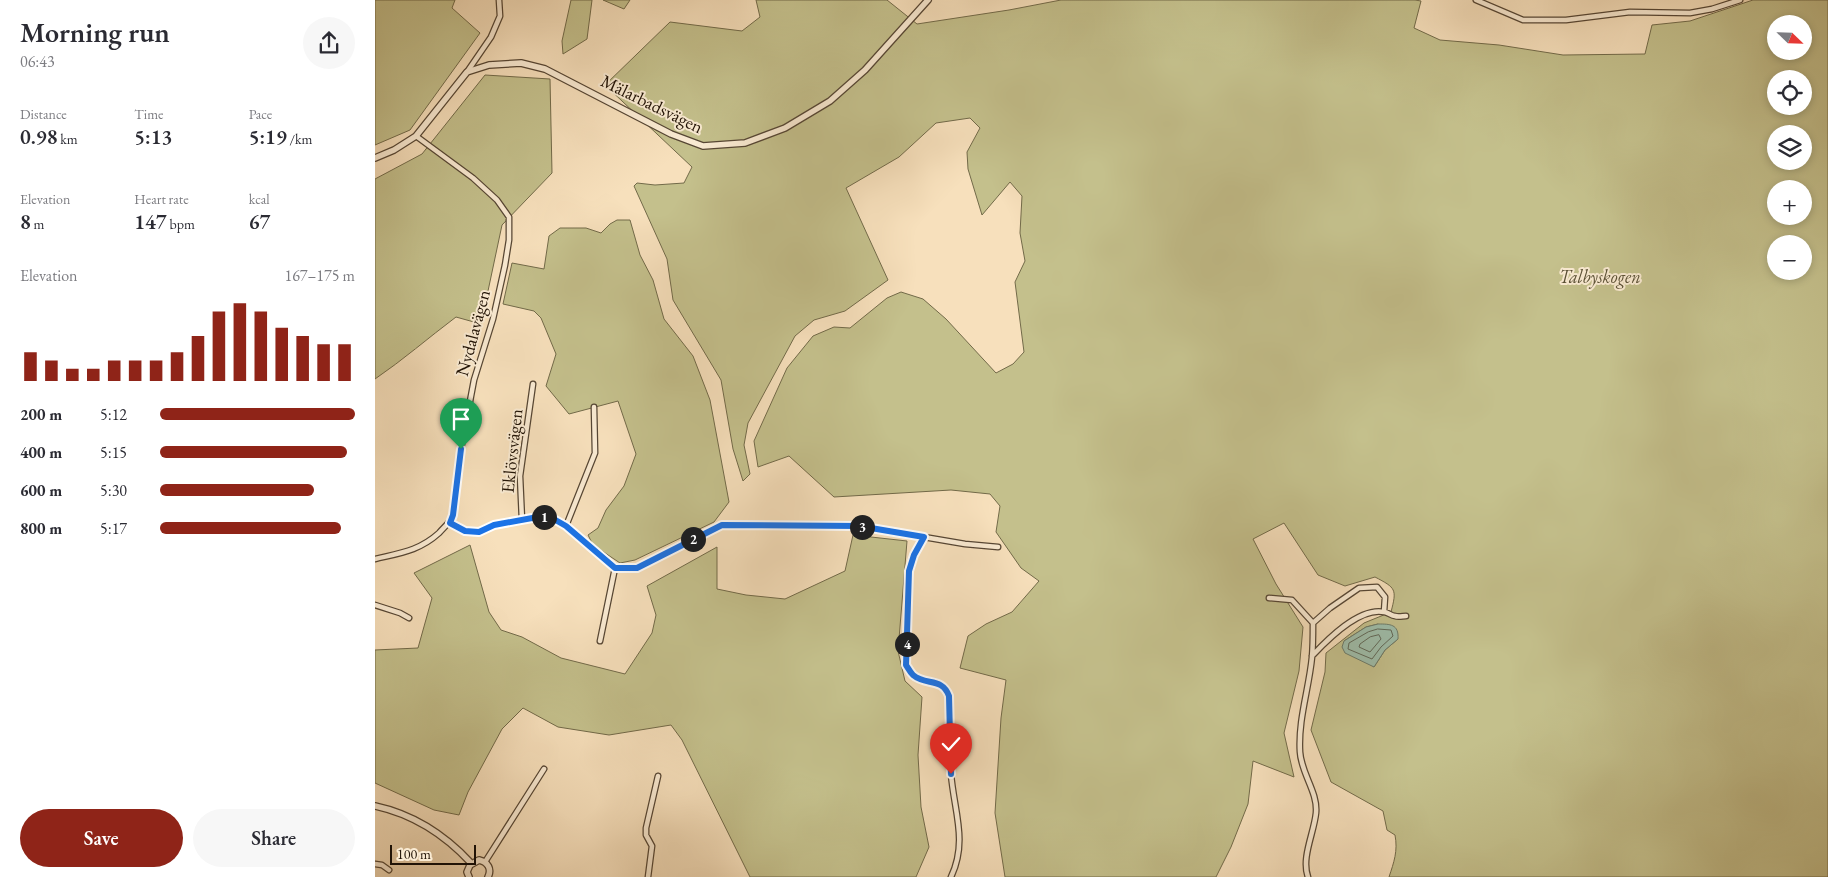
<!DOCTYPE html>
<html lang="en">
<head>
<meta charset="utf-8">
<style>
	:root { --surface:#fff; --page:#f7f7f7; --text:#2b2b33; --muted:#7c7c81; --accent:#8f2418 }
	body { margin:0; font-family:"EB Garamond",serif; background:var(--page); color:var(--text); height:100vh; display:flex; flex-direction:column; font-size:19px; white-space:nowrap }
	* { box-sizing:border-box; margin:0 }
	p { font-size:16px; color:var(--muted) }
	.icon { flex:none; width:28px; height:28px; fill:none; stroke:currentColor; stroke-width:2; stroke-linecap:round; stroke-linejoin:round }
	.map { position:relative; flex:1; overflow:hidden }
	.drawer { display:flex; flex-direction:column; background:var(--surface); width:375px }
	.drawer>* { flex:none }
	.needle { width:32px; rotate:113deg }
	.buttons { position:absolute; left:1392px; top:15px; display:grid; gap:10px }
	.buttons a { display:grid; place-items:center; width:45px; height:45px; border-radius:50%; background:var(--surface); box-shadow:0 2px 8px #0003; font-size:25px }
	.scale { position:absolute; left:15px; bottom:12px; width:86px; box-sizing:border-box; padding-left:5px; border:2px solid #211306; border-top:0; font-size:14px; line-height:18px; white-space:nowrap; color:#211306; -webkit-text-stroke:4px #faebd3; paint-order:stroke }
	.pin { position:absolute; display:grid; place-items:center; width:42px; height:42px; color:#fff; margin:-51px -21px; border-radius:50% 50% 50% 0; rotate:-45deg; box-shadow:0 0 5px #0007 }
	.pin .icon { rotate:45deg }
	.km { position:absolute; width:25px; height:25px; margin:-12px; border-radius:50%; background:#222; color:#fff; font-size:14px; line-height:25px; text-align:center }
	.round { display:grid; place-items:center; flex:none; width:52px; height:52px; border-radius:26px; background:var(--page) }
	.head { display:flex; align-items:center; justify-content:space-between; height:85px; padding:0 20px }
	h1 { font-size:28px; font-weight:600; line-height:38px }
	.figures { display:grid; grid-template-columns:repeat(3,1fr); gap:8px; height:85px; padding:5px 20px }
	.figures div { display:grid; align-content:center }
	.figures b { font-size:21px; font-weight:600 }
	.figures small { font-size:14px; font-weight:400 }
	.figures p { font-size:14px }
	.chart { height:140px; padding:10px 20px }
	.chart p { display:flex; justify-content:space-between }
	.chart svg { width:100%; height:90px; margin-top:5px; stroke:var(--accent); stroke-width:6 }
	.button { display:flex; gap:10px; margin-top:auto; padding:10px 20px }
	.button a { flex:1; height:58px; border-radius:30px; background:var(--accent); color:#fff; font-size:20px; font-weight:600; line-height:58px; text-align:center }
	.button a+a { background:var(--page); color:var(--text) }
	ul { padding:0 20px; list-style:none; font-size:16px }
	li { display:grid; grid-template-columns:80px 60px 1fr; align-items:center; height:38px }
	li i { height:12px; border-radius:6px; background:var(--accent) }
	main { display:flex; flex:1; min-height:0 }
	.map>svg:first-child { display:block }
	.green { fill:#c4c08c; stroke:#726a49; fill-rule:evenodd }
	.water { fill:#9ebeab; stroke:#6c7a69 }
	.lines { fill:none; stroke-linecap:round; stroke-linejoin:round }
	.shore { stroke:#606858; stroke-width:1 }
	.minor-casing { stroke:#564634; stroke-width:7 }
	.tertiary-casing { stroke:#564634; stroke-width:8 }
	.minor { stroke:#faebd3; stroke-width:4.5 }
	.tertiary { stroke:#faebd3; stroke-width:5.5 }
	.route-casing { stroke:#fff; stroke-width:10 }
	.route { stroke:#1a73e8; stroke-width:6 }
	.labels { text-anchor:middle; stroke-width:4; stroke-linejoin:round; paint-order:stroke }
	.street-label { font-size:18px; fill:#211306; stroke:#faebd3 }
	.park-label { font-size:18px; font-style:italic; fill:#5a5035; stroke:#faebd3 }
</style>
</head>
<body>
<main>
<section class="drawer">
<div class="head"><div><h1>Morning run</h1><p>06:43</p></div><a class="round"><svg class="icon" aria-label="share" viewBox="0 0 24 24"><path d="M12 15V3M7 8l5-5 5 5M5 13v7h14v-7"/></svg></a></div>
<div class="figures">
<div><p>Distance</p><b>0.98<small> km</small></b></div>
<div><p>Time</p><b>5:13</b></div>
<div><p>Pace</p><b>5:19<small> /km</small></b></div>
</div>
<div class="figures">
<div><p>Elevation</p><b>8<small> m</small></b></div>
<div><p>Heart rate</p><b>147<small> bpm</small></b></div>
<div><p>kcal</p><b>67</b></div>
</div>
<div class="chart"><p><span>Elevation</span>167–175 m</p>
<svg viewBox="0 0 160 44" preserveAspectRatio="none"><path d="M5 44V30M15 44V34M25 44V38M35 44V38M45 44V34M55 44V34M65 44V34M75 44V30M85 44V22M95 44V10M105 44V6M115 44V10M125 44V18M135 44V22M145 44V26M155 44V26"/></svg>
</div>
<ul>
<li><b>200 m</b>5:12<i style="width:100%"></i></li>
<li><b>400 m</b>5:15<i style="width:96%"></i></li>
<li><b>600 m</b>5:30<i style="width:79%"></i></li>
<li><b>800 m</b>5:17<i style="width:93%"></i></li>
</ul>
<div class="button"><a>Save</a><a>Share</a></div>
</section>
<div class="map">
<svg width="1453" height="877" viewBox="0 0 1453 877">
	<rect width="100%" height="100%" fill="#f7e0bc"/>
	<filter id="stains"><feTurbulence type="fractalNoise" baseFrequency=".004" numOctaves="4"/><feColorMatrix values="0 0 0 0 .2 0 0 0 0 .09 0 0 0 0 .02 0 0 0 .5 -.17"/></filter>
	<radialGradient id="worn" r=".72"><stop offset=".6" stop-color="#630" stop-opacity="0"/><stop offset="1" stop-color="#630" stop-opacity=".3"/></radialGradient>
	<path class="green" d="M0,0H80L77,8L105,33L35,130L0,145Z
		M196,0H217L212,39L188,54L187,41Z
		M228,0H255L249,9Z
		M381,0H512L542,24L634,10L686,0H1040L1046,1L1039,28L1065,40L1124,45L1188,55L1270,54L1277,25L1315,21L1378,0H1453V877H1014C1019,862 1023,851 1020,835L1012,830L1008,811L956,782L936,730L950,672L951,653L989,623L1016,612C1022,589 1021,588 1000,577L970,586L943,575L909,523L878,539L901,584L928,627L924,671L909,733L919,777L878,761L873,804L856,847L841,877H630L620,813L626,718L631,680L585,668L593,636L611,624L637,612L664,581L646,568L621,532L625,506L615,494L576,490L459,497L414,456L383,467L379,441L412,368L438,336L459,327L475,328L512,298L526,292L548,299L571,319L621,373L638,364L649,352L640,282L650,261L645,233L647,196L635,182L607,215L593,169L592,152L605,128L595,118L561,123L524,157L471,188L513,280L470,311L439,320L420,336L373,423L369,445L375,474L368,481L358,449L346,380L298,300L292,259L259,186L262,183L280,185L309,183L317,167L230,85L295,22L367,31L385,17ZM1401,24H1429V51H1401ZM1401,79H1429V106H1401ZM1401,134H1429V161H1401ZM1401,189H1429V216H1401ZM1401,244H1429V271H1401ZM1003,624L1023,639L1010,650L999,667L969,641L991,627Z
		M110,75L175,79L177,173L127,225L106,324L81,317C53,338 28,360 0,379V179L47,154Z
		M242,220H255L265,255L278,280L289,319L318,356L335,400L354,502L339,522L260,560L245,563L218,545L213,535L223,528L231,510L249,486L261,454L243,401L194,414L171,386L181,354L166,318L159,311L128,304L137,263L169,269L174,236L185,228H211L226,233L235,224Z
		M478,535L532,541L523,651L530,681L547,697L543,755L546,807L554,847L541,877H375L307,740L296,725L234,735L183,727L148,708L127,729L93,792L84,815L59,810L0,783V650L43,648L57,598L39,573L95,545L114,612L126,630L147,637L186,658L250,674L277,633L281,615L272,586L342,547V589L371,595L410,599L470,571Z"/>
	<path class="water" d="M1003,624C1015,624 1024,624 1023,639L1010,650L999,667L970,653L967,647L969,641L991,627Z"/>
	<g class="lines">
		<path class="shore" d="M1003,629L1016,630L1018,636L1006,647L997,659L973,649L974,643L993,632Z
			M1004,635L1006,639L995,652L984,647L985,644L995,637Z"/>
		<defs>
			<path id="minor" d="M1101,0L1148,20H1191L1255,12L1315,13L1337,9L1365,0
				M92,72L116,37L125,16L124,0
				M147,520L145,476L158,384
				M75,523L90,531L104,532L119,525L168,516L177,518L191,526L240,568H262L347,525L484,526L590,544L623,547
				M191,526L220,453L219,407
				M549,537L539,555L533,571L531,665C533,668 535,672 538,675C551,686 567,677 574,696C574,722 573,748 576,774C579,811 593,841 576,877
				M0,559C25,553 44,551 64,533C70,526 75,523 78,515L86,449L99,380L118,319L130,265L134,240V217L122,200L98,178L41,136
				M894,598L917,600L938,623
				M0,605L25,613L34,618
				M225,641L240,568
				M937,656C952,640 984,607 1009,612C1013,612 1016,616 1020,616C1023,617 1028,616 1031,616
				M110,862L169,769
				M0,864L7,865L14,870
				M273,877L277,846L271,835V828L283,776
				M933,877C926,858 939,833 941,813C943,792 926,773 925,752C923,719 934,689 937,657C938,646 938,634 938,623L955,608L984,588L1002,587L1010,597L1009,612"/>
			<path id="tertiary" d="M0,158L19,150L41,136L92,72L114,65L146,63L170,69L296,134L328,146L370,143L410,128L455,101L490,70L553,0
				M0,806C37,814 70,835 96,863
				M94,877L92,872L95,865L104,860C113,862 117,869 113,877"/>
		</defs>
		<use href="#minor" class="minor-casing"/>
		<use href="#tertiary" class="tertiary-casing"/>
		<use href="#minor" class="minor"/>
		<use href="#tertiary" class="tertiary"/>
	</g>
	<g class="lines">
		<defs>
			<path id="route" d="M86,449L78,515L75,523L90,531L104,532L119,525L168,516L177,518L191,526L240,568H262L347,525L484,526L549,537L539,555L534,571L531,665C533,668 535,672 538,675C551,686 567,677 574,696L576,774"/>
		</defs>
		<use href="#route" class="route-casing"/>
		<use href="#route" class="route"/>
	</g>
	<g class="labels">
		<g class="street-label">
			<text transform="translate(277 104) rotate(26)" y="6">Mälarbadsvägen</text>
			<text transform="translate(98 333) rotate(-75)" y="6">Nydalavägen</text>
			<text transform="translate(137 451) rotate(-84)" y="6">Eklövsvägen</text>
		</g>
		<g class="park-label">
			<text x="1225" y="283">Talbyskogen</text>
		</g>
	</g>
	<rect width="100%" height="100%" filter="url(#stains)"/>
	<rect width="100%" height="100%" fill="url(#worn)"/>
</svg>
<div class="buttons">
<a><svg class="needle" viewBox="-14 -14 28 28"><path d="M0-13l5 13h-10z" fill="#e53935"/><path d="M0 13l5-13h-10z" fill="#7c7c81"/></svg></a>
<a><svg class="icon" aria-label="locate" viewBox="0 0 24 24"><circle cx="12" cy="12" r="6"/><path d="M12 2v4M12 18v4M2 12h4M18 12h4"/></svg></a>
<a><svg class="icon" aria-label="layers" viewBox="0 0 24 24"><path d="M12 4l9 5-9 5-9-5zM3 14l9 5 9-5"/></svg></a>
<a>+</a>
<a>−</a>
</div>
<div class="scale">100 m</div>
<div class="pin" style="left:86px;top:449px;background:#1e9e55"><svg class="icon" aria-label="arrive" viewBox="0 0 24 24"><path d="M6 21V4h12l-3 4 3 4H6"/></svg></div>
<div class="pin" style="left:576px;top:774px;background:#d93025"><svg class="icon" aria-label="check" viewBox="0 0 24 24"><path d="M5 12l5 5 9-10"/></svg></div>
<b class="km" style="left:169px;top:517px">1</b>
<b class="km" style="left:318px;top:539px">2</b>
<b class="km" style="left:487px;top:527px">3</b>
<b class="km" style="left:532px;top:644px">4</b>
</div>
</main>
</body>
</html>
